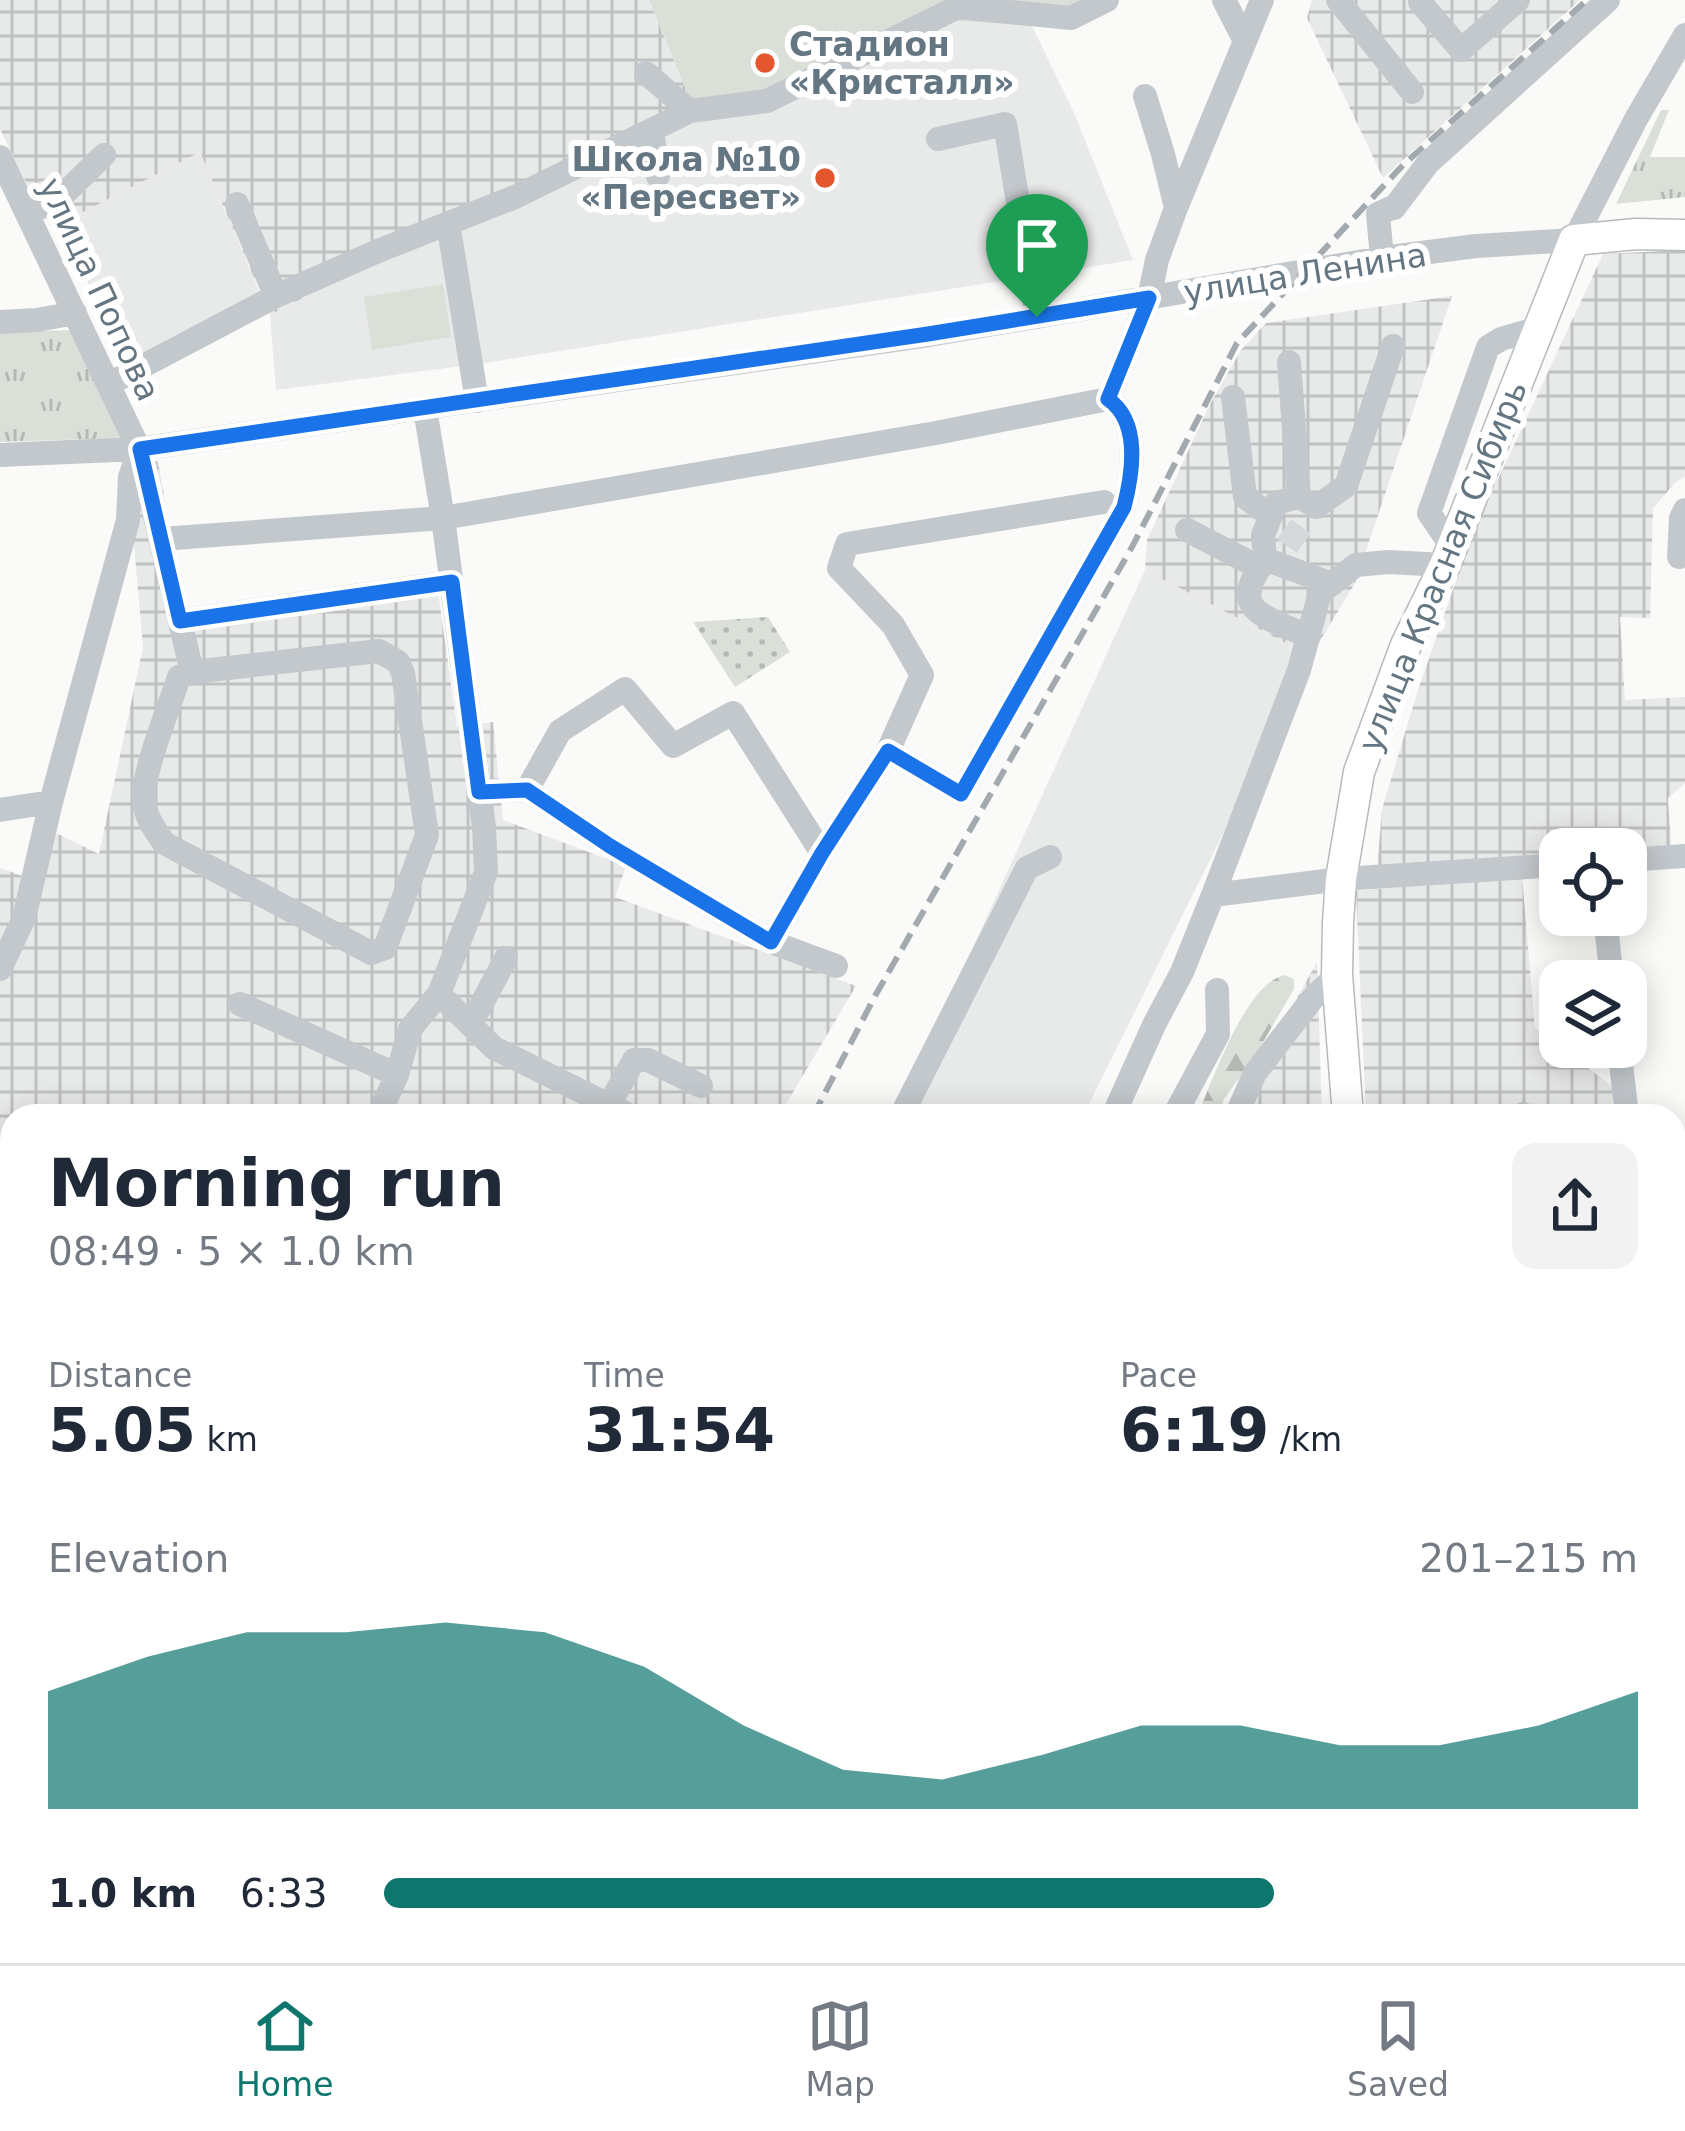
<!DOCTYPE html>
<html lang="en">
<head>
<meta charset="utf-8">
<style>
	:root { --surface:#fff; --page:#f2f2f3; --text:#1f2937; --muted:#747a83; --line:#e0e1e3; --accent:#0f766e }
	body { margin:0; font-family:"DejaVu Sans",sans-serif; background:var(--page); color:var(--text); height:100vh; display:flex; flex-direction:column; font-size:45px; white-space:nowrap }
	* { box-sizing:border-box; margin:0 }
	p { font-size:39px; color:var(--muted) }
	.icon { flex:none; width:66px; height:66px; fill:none; stroke:currentColor; stroke-width:2; stroke-linecap:round; stroke-linejoin:round }
	.map { position:relative; flex:1; overflow:hidden }
	.panel { position:absolute; left:0px; top:1104px; width:1686px; height:861px; display:flex; flex-direction:column; background:var(--surface); border-radius:36px 36px 0 0; box-shadow:0 6px 30px #0003 }
	.panel>* { flex:none }
	.controls { position:absolute; left:1539px; top:828px; display:grid; gap:24px }
	.controls a { display:grid; place-items:center; width:108px; height:108px; border-radius:24px; background:var(--surface); box-shadow:0 6px 30px #0003; font-size:60px }
	.pin { position:absolute; display:grid; place-items:center; width:102px; height:102px; color:#fff; margin:-123px -51px; border-radius:50% 50% 50% 0; rotate:-45deg; box-shadow:0 0 12px #0007 }
	.pin .icon { rotate:45deg }
	.round { display:grid; place-items:center; flex:none; width:126px; height:126px; border-radius:24px; background:var(--page) }
	.head { display:flex; align-items:center; justify-content:space-between; height:204px; padding:0 48px }
	h1 { font-size:66px; font-weight:700; line-height:90px }
	.stats { display:grid; grid-template-columns:repeat(3,1fr); gap:18px; height:204px; padding:12px 48px }
	.stats div { display:grid; align-content:center }
	.stats b { font-size:60px; font-weight:700 }
	.stats small { font-size:33px; font-weight:400 }
	.stats p { font-size:33px }
	.chart { height:336px; padding:24px 48px }
	.chart p { display:flex; justify-content:space-between }
	.chart svg { width:100%; height:216px; margin-top:12px; fill:var(--accent); opacity:.7 }
	ul { padding:0 48px; list-style:none; font-size:39px }
	li { display:grid; grid-template-columns:192px 144px 1fr; align-items:center; height:90px }
	li i { height:30px; border-radius:15px; background:var(--accent) }
	.menu { display:flex; justify-content:space-around; align-items:center; height:168px; border-top:3px solid var(--line); background:var(--surface); font-size:33px; color:var(--muted) }
	.menu a { display:grid; justify-items:center; gap:6px }
	.menu .current { color:var(--accent) }
	.map>svg:first-child { display:block }
	.built { fill:#e8e9e9 }
	.industrial { fill:url(#industrial-grid) }
	.grass { fill:url(#grass-tufts) }
	.forest { fill:url(#forest-firs) }
	.park { fill:url(#park-dots) }
	.pitch { fill:#dadfd7 }
	.lines { fill:none; stroke-linecap:round; stroke-linejoin:round }
	.minor-tunnel { stroke:#d5d9db; stroke-width:24; stroke-dasharray:24 12; stroke-linecap:butt }
	.major-casing { stroke:#b5babe; stroke-width:33 }
	.minor { stroke:#c3c8cc; stroke-width:24 }
	.major { stroke:#fff; stroke-width:30 }
	.rail { stroke:#a2aab0; stroke-width:6; stroke-dasharray:18 9; stroke-linecap:butt }
	.route-casing { stroke:#fff; stroke-width:24 }
	.route { stroke:#1a73e8; stroke-width:15 }
	.poi-dot { fill:#e4572e; stroke:#fff; stroke-width:4.5 }
	.labels { text-anchor:middle; stroke-width:12; stroke-linejoin:round; paint-order:stroke }
	.poi-label { font-size:33px; font-weight:bold; fill:#657683; stroke:#fff; text-anchor:start }
	.street-label { font-size:33px; fill:#657683; stroke:#fff }
</style>
</head>
<body>
<div class="map">
<svg width="1685" height="1963" viewBox="0 0 1685 1963">
	<defs>
		<pattern id="industrial-grid" width="8" height="8" patternUnits="userSpaceOnUse" patternTransform="scale(3)"><rect width="8" height="8" fill="#e8e9e9"/><path d="M0 4h8M4 0v8" fill="none" stroke="#c0c1c2"/></pattern>
		<pattern id="grass-tufts" width="24" height="20" patternUnits="userSpaceOnUse" patternTransform="scale(3)"><rect width="24" height="20" fill="#dadfd7"/><path d="M3 7l-1-3M5 7V3M7 7l1-3M15 17l-1-3M17 17v-4M19 17l1-3" fill="none" stroke="#b4b9b4"/></pattern>
		<pattern id="forest-firs" width="22" height="20" patternUnits="userSpaceOnUse" patternTransform="scale(3)"><rect width="22" height="20" fill="#dadfd7"/><path d="M5 1l3.5 6h-7zM16 11l3.5 6h-7z" fill="#b4b9b4"/></pattern>
		<pattern id="park-dots" width="8" height="8" patternUnits="userSpaceOnUse" patternTransform="scale(3)"><rect width="8" height="8" fill="#dadfd7"/><path d="M2 2h.1M6 6h.1" fill="none" stroke="#b4b9b4" stroke-width="1.8" stroke-linecap="round"/></pattern>
	</defs>
	<rect width="100%" height="100%" fill="#fafaf8"/>
	<path class="built" d="M947,20L1032,26L1074,113L1133,260L478,364L276,390L270,315L448,223L696,114Z
		M200,152L264,303L127,364L60,224Z
		M1145,570L1311,656L1083,1116H896Z
		M1685,1874V1963H1614L1613,1953H1674V1875Z"/>
	<path class="industrial" d="M0,0H649L696,114L448,223L270,315L200,152L60,224L44,219L0,129Z
		M1312,0H1580L1383,178L1307,18Z
		M1685,250V477L1676,482L1653,508L1650,618L1620,617L1625,700L1685,697V783L1668,798L1671,845L1622,849H1560V854L1377,870L1382,809L1418,690L1472,535L1603,254Z
		M1452,296L1355,583L1311,656L1145,570L1147,540L1209,406L1241,350L1266,323Z
		M158,461L187,627L438,591L457,727L493,722L503,820L626,866L615,897L856,986L779,1116H12V1953H690L686,1963H0V868L40,882L56,833L99,854L143,647L127,465Z
		M1522,876L1535,1028L1612,1086L1613,1116H1366L1356,891Z
		M1317,962L1322,1116H1236L1255,1073Z"/>
	<path class="grass" d="M1661,110H1669L1650,157H1685V197L1616,204Z
		M74,330L123,438L0,442V332Z"/>
	<path class="forest" d="M1285,975L1294,979V989L1255,1056L1224,1099L1219,1116H1197C1213,1081 1245,983 1285,975Z
		M759,1953H1119L1115,1963H755Z"/>
	<path class="park" d="M768,617L790,652L735,687L693,622Z"/>
	<path class="pitch" d="M649,0H1088L1032,26L947,20L771,104L696,114Z
		M443,284L451,337L372,350L364,297Z"/>
	<g class="lines">
		<path class="minor-tunnel" d="M1287,546L1306,519"/>
		<defs>
			<path id="major" d="M1348,1116L1337,975L1338,923L1341,879L1359,772L1406,645L1445,565L1574,240L1636,234L1685,235
				M1419,1953L1420,1963"/>
		</defs>
		<use href="#major" class="major-casing"/>
		<path class="minor" d="M1224,0L1245,41
			M1338,0L1412,92
			M1420,2L1461,50L1518,0
			M646,73L690,111
			M1145,96L1163,154L1176,208
			M652,130L658,176
			M938,139L1005,124L1037,317
			M0,157L139,449L192,672L379,651L398,662L403,673L427,835L385,948L371,953L164,843C155,830 144,815 144,799C142,773 170,705 179,677L192,672
			M237,204L276,296
			M1394,208L1428,163L1608,0
			M28,214L65,193L104,155
			M448,223L477,401
			M1382,258L1378,214L1391,208
			M0,322L37,320L75,313
			M1289,362L1299,497
			M109,384L276,296L378,251L515,197L690,111L767,101L958,7L1071,18L1107,0
			M1233,397L1245,497L1271,516
			M1108,399L1149,298L1157,260L1176,208L1262,0
			M0,455L139,449L929,335L1382,258L1476,246L1574,240L1636,119L1685,35
			M1316,507L1346,486L1393,346
			M1187,530L1260,568
			M161,539L443,518L936,433L1108,399C1141,422 1133,472 1124,507L961,794L888,751L822,853L771,942
			M1452,547L1429,513L1488,347L1501,339L1539,328
			M1679,557L1681,518L1685,510
			M1265,559L1263,535L1276,503L1299,497L1312,504
			M180,621L451,582
			M1309,636C1291,628 1247,616 1249,594C1249,582 1259,569 1265,559L1332,584
			M888,751L922,675L893,625L839,568L847,544L1104,502
			M479,792L527,790
			M0,810L51,802
			M822,853L733,713L673,746L625,689L560,731L527,790L610,846L771,942L836,966
			M1626,860L1685,856
			M1213,895L1341,879L1560,865
			M1605,915L1612,981
			M0,969L24,918L51,802L128,520L130,477L139,451
			M439,994L494,1048L631,1116
			M240,1004L397,1075
			M471,1024L506,958
			M1619,1047L1627,1116
			M609,1105L634,1060H648L701,1086
			M378,1116L397,1075L410,1029L439,994L486,872L484,828L443,518L425,409
			M901,1116L1027,868L1050,857
			M1113,1116L1154,1025L1182,972L1213,895L1299,670L1320,593L1356,565L1388,562L1445,565
			M1174,1116L1218,1034L1217,990
			M1236,1116L1255,1073L1313,998L1337,975
			M1523,1116V1114
			M0,1151L12,1157
			M1674,1153H1685
			M0,1336L12,1342
			M1674,1405H1685
			M1674,1517L1685,1516
			M0,1916L12,1891
			M175,1953L198,1963
			M1346,1953V1963
			M1600,1953L1601,1963
			M344,1963L349,1953
			M563,1963L568,1953
			M732,1963L736,1953"/>
		<use href="#major" class="major"/>
		<path class="rail" d="M813,1116L875,996L1132,547L1237,343L1403,165L1587,0
			M542,1963L547,1953"/>
	</g>
	<g class="lines">
		<defs>
			<path id="route" d="M1149,298L1108,399C1141,422 1133,472 1124,507L961,794L888,751L822,853L771,942L610,846L527,790L479,792L452,582L180,621L140,449L928,334Z"/>
		</defs>
		<use href="#route" class="route-casing"/>
		<use href="#route" class="route"/>
	</g>
	<g class="poi-dot">
		<circle cx="765" cy="63" r="12"/>
		<circle cx="825" cy="178" r="12"/>
	</g>
	<g class="labels">
		<g class="poi-label">
			<text x="789" y="56">Стадион<tspan x="789" dy="38">«Кристалл»</tspan></text>
			<text x="801" y="171" text-anchor="end">Школа №10<tspan x="801" dy="38">«Пересвет»</tspan></text>
		</g>
		<g class="street-label">
			<text transform="translate(1305 273) rotate(-9)" y="12">улица Ленина</text>
			<text transform="translate(100 289) rotate(65)" y="12">улица Попова</text>
			<text transform="translate(1442 566) rotate(-68)" y="12">улица Красная Сибирь</text>
		</g>
	</g>
</svg>
<div class="controls">
<a><svg class="icon" aria-label="locate" viewBox="0 0 24 24"><circle cx="12" cy="12" r="6"/><path d="M12 2v4M12 18v4M2 12h4M18 12h4"/></svg></a>
<a><svg class="icon" aria-label="layers" viewBox="0 0 24 24"><path d="M12 4l9 5-9 5-9-5zM3 14l9 5 9-5"/></svg></a>
</div>
<div class="pin" style="left:1037px;top:317px;background:#1e9e55"><svg class="icon" aria-label="arrive" viewBox="0 0 24 24"><path d="M6 21V4h12l-3 4 3 4H6"/></svg></div>
<section class="panel">
<div class="head"><div><h1>Morning run</h1><p>08:49 · 5 × 1.0 km</p></div><a class="round"><svg class="icon" aria-label="share" viewBox="0 0 24 24"><path d="M12 15V3M7 8l5-5 5 5M5 13v7h14v-7"/></svg></a></div>
<div class="stats">
<div><p>Distance</p><b>5.05<small> km</small></b></div>
<div><p>Time</p><b>31:54</b></div>
<div><p>Pace</p><b>6:19<small> /km</small></b></div>
</div>
<div class="chart"><p><span>Elevation</span>201–215 m</p>
<svg viewBox="0 0 160 44" preserveAspectRatio="none"><path d="M0 44V20L10 13L20 8L30 8L40 6L50 8L60 15L70 27L80 36L90 38L100 33L110 27L120 27L130 31L140 31L150 27L160 20V44z"/></svg>
</div>
<ul>
<li><b>1.0 km</b>6:33<i style="width:71%"></i></li>
</ul>
</section>
</div>
<nav class="menu">
<a class="current"><svg class="icon" aria-label="home" viewBox="0 0 24 24"><path d="M3 11l9-7 9 7M6 9v11h12V9"/></svg>Home</a>
<a><svg class="icon" aria-label="map" viewBox="0 0 24 24"><path d="M3 6l6-2 6 2 6-2v14l-6 2-6-2-6 2zM9 4v14M15 6v14"/></svg>Map</a>
<a><svg class="icon" aria-label="saved" viewBox="0 0 24 24"><path d="M7 4h10v16l-5-4-5 4z"/></svg>Saved</a>
</nav>
</body>
</html>
